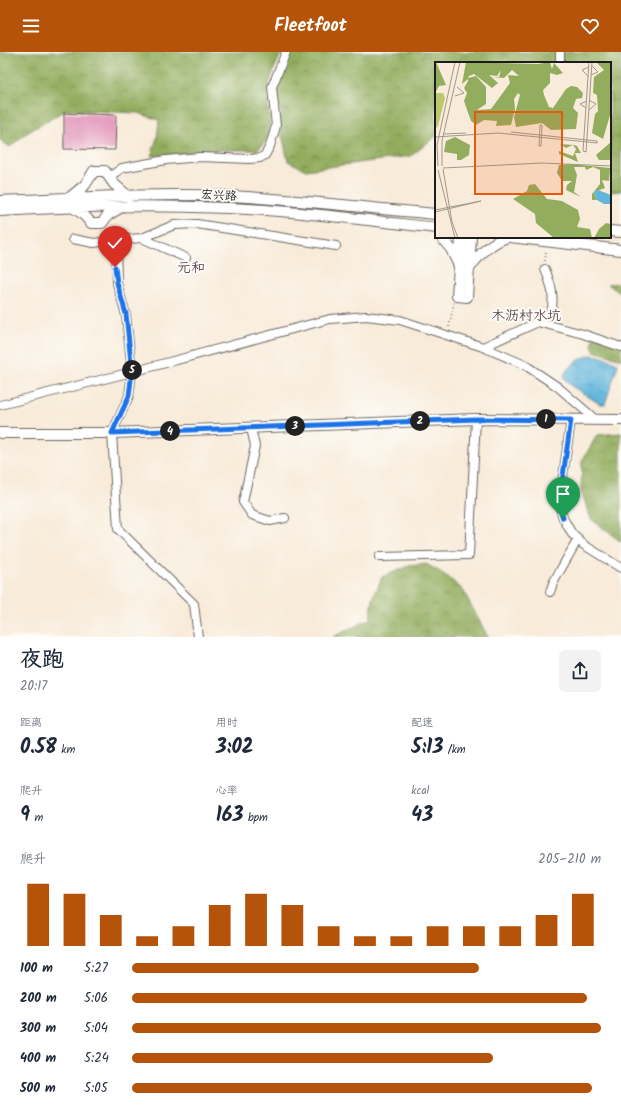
<!DOCTYPE html>
<html lang="zh">
<head>
<meta charset="utf-8">
<style>
	:root { --surface:#fff; --page:#f2f2f3; --text:#1f2937; --muted:#747a83; --accent:#b45309 }
	body { margin:0; font-family:Kalam,"LXGW WenKai TC",sans-serif; background:var(--page); color:var(--text); height:100vh; display:flex; flex-direction:column; font-size:15px; white-space:nowrap }
	* { box-sizing:border-box; margin:0 }
	p { font-size:13px; color:var(--muted) }
	.icon { flex:none; width:22px; height:22px; fill:none; stroke:currentColor; stroke-width:2; stroke-linecap:round; stroke-linejoin:round }
	.map { position:relative; height:585px; overflow:hidden }
	.details { display:flex; flex-direction:column; background:var(--surface); flex:1 }
	.details>* { flex:none }
	.pin { position:absolute; display:grid; place-items:center; width:34px; height:34px; color:#fff; margin:-41px -17px; border-radius:50% 50% 50% 0; rotate:-45deg; box-shadow:0 0 4px #0007 }
	.pin .icon { rotate:45deg }
	.km { position:absolute; width:20px; height:20px; margin:-10px; border-radius:50%; background:#222; color:#fff; font-size:11px; line-height:20px; text-align:center }
	.round { display:grid; place-items:center; flex:none; width:42px; height:42px; border-radius:6px; background:var(--page) }
	.headline { display:flex; align-items:center; justify-content:space-between; height:68px; padding:0 20px }
	h1 { font-size:22px; font-weight:700; line-height:30px }
	.figures { display:grid; grid-template-columns:repeat(3,1fr); gap:6px; height:68px; padding:4px 20px }
	.figures div { display:grid; align-content:center }
	.figures b { font-size:20px; font-weight:700 }
	.figures small { font-size:11px; font-weight:400 }
	.figures p { font-size:11px }
	.chart { height:112px; padding:8px 20px }
	.chart p { display:flex; justify-content:space-between }
	.chart svg { width:100%; height:72px; margin-top:4px; stroke:var(--accent); stroke-width:6 }
	ul { padding:0 20px; list-style:none; font-size:13px }
	li { display:grid; grid-template-columns:64px 48px 1fr; align-items:center; height:30px }
	li i { height:10px; border-radius:5px; background:var(--accent) }
	header { display:flex; justify-content:space-between; align-items:center; height:52px; padding:0 20px; background:var(--accent); color:#fff; font-size:18px; font-weight:700 }
	.map>svg:first-child { display:block }
	.forest { fill:url(#forest-crowns); stroke:#58643e }
	.water { fill:url(#water-ripples); stroke:#3e687c }
	.building { fill:#e49dc0 }
	.lines { fill:none; stroke-linecap:round; stroke-linejoin:round }
	.minor-casing { stroke:#69645e; stroke-width:10 }
	.tertiary-casing { stroke:#69645e; stroke-width:12 }
	.path { stroke:#69645e; stroke-width:1.5; stroke-dasharray:1 3; stroke-linecap:butt }
	.minor { stroke:#fff; stroke-width:8 }
	.tertiary { stroke:#fff; stroke-width:10 }
	.route-casing { stroke:#fff; stroke-width:8 }
	.route { stroke:#1a73e8; stroke-width:5 }
	.labels { text-anchor:middle; stroke-width:4; stroke-linejoin:round; paint-order:stroke }
	.street-label { font-size:12px; fill:#1c1c1c; stroke:#fdfcf7 }
	.quarter-label { font-size:14px; fill:#624955; stroke:#fdfcf7 }
	.inset-road { fill:none; stroke:#a0988d; stroke-width:1 }
	.view { fill:#e8590c; fill-opacity:0.15; stroke:#e8590c; stroke-width:2 }
	.inset-edge { fill:none; stroke:#1c1c1c; stroke-width:2 }
</style>
</head>
<body>
<header><svg class="icon" aria-label="menu" viewBox="0 0 24 24"><path d="M4 6h16M4 12h16M4 18h16"/></svg>Fleetfoot<svg class="icon" aria-label="heart" viewBox="0 0 24 24"><path d="M12 20l-8-8c-3-5 5-10 8-4 3-6 11-1 8 4z"/></svg></header>
<div class="map">
<svg width="621" height="585" viewBox="0 0 621 585">
	<defs>
		<pattern id="forest-crowns" width="20" height="18" patternUnits="userSpaceOnUse"><rect width="20" height="18" fill="#93ad5f"/><path d="M2 6a3 3 0 1 1 6 0M12 15a3 3 0 1 1 6 0" fill="none" stroke="#778c4e"/></pattern>
		<pattern id="water-ripples" width="26" height="14" patternUnits="userSpaceOnUse"><rect width="26" height="14" fill="#60b5dc"/><path d="M2 4q2-2 4 0t4 0M15 11q2-2 4 0t4 0" fill="none" stroke="#4e92b2"/></pattern>
	</defs>
	<rect width="100%" height="100%" fill="#fdfcf7"/>
	<filter id="ink" filterUnits="userSpaceOnUse"><feTurbulence type="fractalNoise" baseFrequency=".025" numOctaves="2"/><feDisplacementMap in="SourceGraphic" scale="8" xChannelSelector="R" yChannelSelector="G"/><feConvolveMatrix kernelMatrix="1 2 1 2 8 2 1 2 1" color-interpolation-filters="sRGB"/></filter>
	<filter id="wash" filterUnits="userSpaceOnUse"><feTurbulence type="fractalNoise" baseFrequency=".012" numOctaves="4" result="noise"/><feDisplacementMap in="SourceGraphic" scale="16" xChannelSelector="R" yChannelSelector="G"/><feGaussianBlur stdDeviation="0.9" result="paint"/><feColorMatrix in="noise" values="0 0 0 0 0 0 0 0 0 0 0 0 0 0 0 0 0 1.4 0 .05"/><feComposite in="paint" operator="in"/></filter>
	<g filter="url(#wash)">
		<rect width="100%" height="100%" fill="#f8ebd9"/>
		<path class="forest" d="M0,0H282C276,13 269,26 268,41C266,65 278,78 258,98H219L151,104L157,86L159,68L138,61L66,58L25,82L10,95L0,88Z
			M289,0H621V139L610,140V11H436V84L411,104L306,118L288,109L280,74L281,62L277,42L279,27Z
			M621,231V242L608,232Z
			M595,283L621,292V307L594,299L592,292Z
			M621,381V490L591,467L581,439L582,409L597,383Z
			M426,512L444,522L463,538L488,585H333L370,567L373,547L382,525L409,514Z"/>
		<path class="water" d="M591,303L599,304L616,310L618,313L605,352H600L570,333L564,326C564,316 582,305 591,303Z"/>
		<g id="blocks">
			<path class="building" d="M64,61L116,63L115,98L64,97Z"/>
		</g>
	</g>
	<g filter="url(#ink)">
		<use href="#blocks" fill-opacity="0" stroke="#69645e" stroke-width="1"/>
		<g class="lines">
			<defs>
				<path id="minor" d="M560,11V0
					M109,125L122,116L166,108L200,105L250,107L260,106L265,103L270,94L276,74L272,35L286,0
					M142,186L186,206
					M73,187L94,191L116,188
					M538,270L551,261C555,245 551,232 545,217
					M483,295L538,270L583,282L621,295
					M0,353L132,320L330,267L366,264L400,268L483,295L525,313L558,335L596,368
					M571,368L559,452L563,466L572,482L584,493L621,516
					M251,376L255,394L243,450L252,463L270,469L285,466
					M379,505L469,503L476,367
					M550,540L553,531L578,487
					M198,585L194,552L118,477L112,381L129,344L132,320L126,263L117,231L116,188L142,186L174,173L197,172L336,194"/>
				<path id="tertiary" d="M68,147L85,133L94,119H105L114,132L129,145
					M0,149C76,146 152,141 227,144C297,147 366,156 436,162
					M75,157L83,162L91,171H102L108,163L120,156
					M0,159C75,154 152,153 228,156C297,159 367,168 436,176
					M610,179L621,180
					M441,185L451,197L458,212
					M461,185L457,244L467,245L471,185
					M510,185L621,198
					M469,217C479,202 490,191 507,185
					M0,381H112L476,367L621,368"/>
			</defs>
			<use href="#minor" class="minor-casing"/>
			<use href="#tertiary" class="tertiary-casing"/>
			<path class="path" d="M545,209L546,199
				M449,275L454,251"/>
			<use href="#minor" class="minor"/>
			<use href="#tertiary" class="tertiary"/>
		</g>
	</g>
	<g class="lines" filter="url(#ink)">
		<defs>
			<path id="route" d="M115,215L117,231L126,262L132,320L129,344L112,381L476,367L571,368L559,452L563,466"/>
		</defs>
		<use href="#route" class="route-casing"/>
		<use href="#route" class="route"/>
	</g>
	<g class="labels">
		<g class="street-label">
			<text transform="translate(219 143) rotate(3)" y="4">宏兴路</text>
		</g>
		<g class="quarter-label">
			<text x="191" y="220">元和</text>
			<text x="526" y="268">木沥村水坑</text>
		</g>
	</g>
	<g transform="translate(435 10)">
		<rect width="176" height="176" fill="#f8ebd9"/>
		<path d="M1,0L11,23L4,24L0,31ZM31,0L103,2L115,0L117,7L119,1L128,11L122,13L115,11V21L108,28L109,33L114,45L118,46L131,27L136,24L142,25L148,31L147,36L141,37L138,46L143,51L141,67L116,68L107,61L81,65L79,55L85,33L83,31L79,37L80,47L76,63L61,64L62,59L49,58L41,63L36,59L29,39L32,31L29,26L33,19V17L27,22ZM66,8L64,15H57L69,16L77,8L84,14L73,13L75,21L56,47L42,48L51,42V25L41,14L33,16L34,14L39,12L57,26L63,21L54,13L62,14ZM161,0H176V50L168,77L157,71L160,52L163,49L162,33L158,31L159,15L169,8ZM20,75L35,83L34,93L26,98H22V92L9,90L11,79ZM176,80V98H164L161,93ZM125,82L139,83L142,84L146,91H140L143,100L124,92V89L138,94L141,87L138,83L131,86ZM136,102L175,106L174,119L167,118L170,126L159,130L162,138H157V132L165,122V108L158,105L151,108L150,105H139L142,113L139,130L146,135L131,128L132,123L137,119H127L122,111L124,103ZM100,122L112,137L127,139L143,148L145,157L142,165L155,167L157,176H119L101,161L100,152L78,137L92,129L94,123ZM171,161L176,162V176H159L164,167Z" fill="#93ad5f" fill-rule="evenodd"/>
		<path d="M0,31H8L10,36L3,64L0,67Z" fill="#bac96b"/>
		<path d="M163,128L176,133V142H169L162,138L159,130Z" fill="#60b5dc"/>
		<path class="inset-road" d="M156,13L163,10L157,4M153,14L147,8L154,5M20,34L29,31L22,25M151,46L145,42L152,39M154,48L161,42L154,38M105,63H107L106,84H104ZM76,70L162,79M8,72L31,71M0,75L63,71L162,81V79M151,90L148,89L154,0M151,90L157,0M3,104L2,83L20,0M7,104V79L25,0M8,106L107,101L176,104M8,107L17,160L23,176M3,108L20,176M0,148L46,139L0,150"/>
		<path class="view" d="M40,50H127V132H40Z"/>
		<rect width="176" height="176" class="inset-edge"/>
	</g>
</svg>
<div class="pin" style="left:563px;top:466px;background:#1e9e55"><svg class="icon" aria-label="arrive" viewBox="0 0 24 24"><path d="M6 21V4h12l-3 4 3 4H6"/></svg></div>
<div class="pin" style="left:115px;top:215px;background:#d93025"><svg class="icon" aria-label="check" viewBox="0 0 24 24"><path d="M5 12l5 5 9-10"/></svg></div>
<b class="km" style="left:546px;top:367px">1</b>
<b class="km" style="left:420px;top:369px">2</b>
<b class="km" style="left:295px;top:374px">3</b>
<b class="km" style="left:170px;top:379px">4</b>
<b class="km" style="left:132px;top:318px">5</b>
</div>
<section class="details">
<div class="headline"><div><h1>夜跑</h1><p>20:17</p></div><a class="round"><svg class="icon" aria-label="share" viewBox="0 0 24 24"><path d="M12 15V3M7 8l5-5 5 5M5 13v7h14v-7"/></svg></a></div>
<div class="figures">
<div><p>距离</p><b>0.58<small> km</small></b></div>
<div><p>用时</p><b>3:02</b></div>
<div><p>配速</p><b>5:13<small> /km</small></b></div>
</div>
<div class="figures">
<div><p>爬升</p><b>9<small> m</small></b></div>
<div><p>心率</p><b>163<small> bpm</small></b></div>
<div><p>kcal</p><b>43</b></div>
</div>
<div class="chart"><p><span>爬升</span>205–210 m</p>
<svg viewBox="0 0 160 44" preserveAspectRatio="none"><path d="M5 44V6M15 44V12M25 44V25M35 44V38M45 44V32M55 44V19M65 44V12M75 44V19M85 44V32M95 44V38M105 44V38M115 44V32M125 44V32M135 44V32M145 44V25M155 44V12"/></svg>
</div>
<ul>
<li><b>100 m</b>5:27<i style="width:74%"></i></li>
<li><b>200 m</b>5:06<i style="width:97%"></i></li>
<li><b>300 m</b>5:04<i style="width:100%"></i></li>
<li><b>400 m</b>5:24<i style="width:77%"></i></li>
<li><b>500 m</b>5:05<i style="width:98%"></i></li>
</ul>
</section>
</body>
</html>
